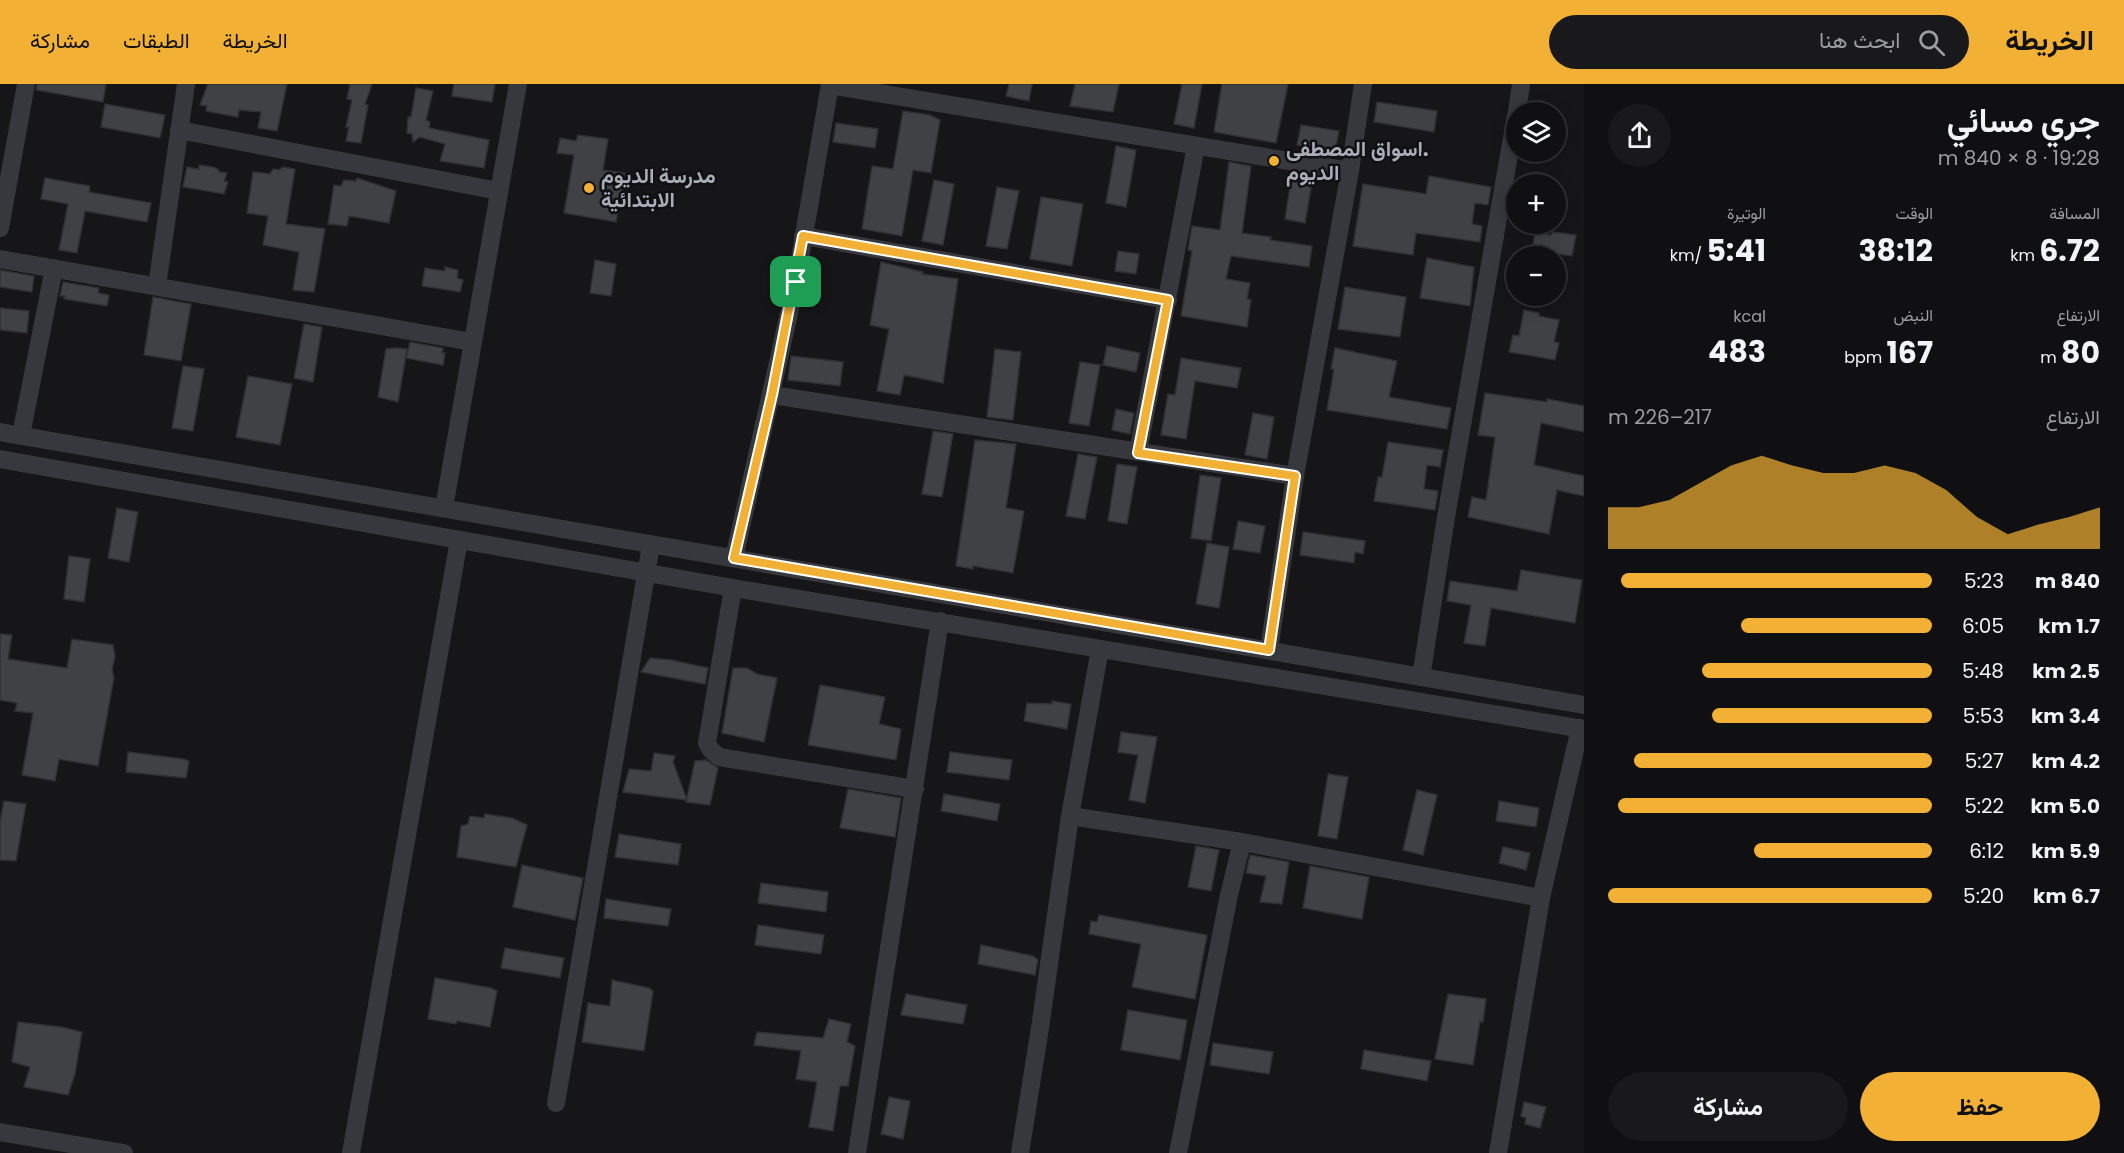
<!DOCTYPE html>
<html lang="ar">
<head>
<meta charset="utf-8">
<style>
	:root { --surface:#101012; --page:#19191b; --text:#f1f3f6; --muted:#9c9d9f; --line:#303032; --accent:#f2b134 }
	body { margin:0; font-family:Poppins,Vazirmatn,sans-serif; background:var(--page); color:var(--text); direction:rtl; height:100vh; display:flex; flex-direction:column; font-size:22px; white-space:nowrap }
	* { box-sizing:border-box; margin:0 }
	p { font-size:20px; color:var(--muted) }
	.icon { flex:none; width:33px; height:33px; fill:none; stroke:currentColor; stroke-width:2; stroke-linecap:round; stroke-linejoin:round }
	.map { position:relative; flex:1; overflow:hidden; direction:ltr }
	.sheet { display:flex; flex-direction:column; background:var(--surface); width:540px }
	.sheet>* { flex:none }
	.tools { position:absolute; left:1506px; top:18px; display:grid; gap:12px }
	.tools a { display:grid; place-items:center; width:60px; height:60px; border-radius:50%; background:var(--surface); box-shadow:0 3px 15px #0003,0 0 0 2px var(--line); font-size:30px }
	.pin { position:absolute; display:grid; place-items:center; width:51px; height:51px; color:#fff; margin:-26px; border-radius:12px; box-shadow:0 3px 9px #0006 }
	.round { display:grid; place-items:center; flex:none; width:63px; height:63px; border-radius:32px; background:var(--page) }
	.overview { display:flex; align-items:center; justify-content:space-between; height:102px; padding:0 24px }
	h1 { font-size:33px; font-weight:700; line-height:45px }
	.metrics { display:grid; grid-template-columns:repeat(3,1fr); gap:9px; height:102px; padding:6px 24px }
	.metrics div { display:grid; align-content:center }
	.metrics b { font-size:30px; font-weight:700 }
	.metrics small { font-size:16px; font-weight:400 }
	.metrics p { font-size:16px }
	.chart { height:168px; padding:12px 24px }
	.chart p { display:flex; justify-content:space-between }
	.chart svg { width:100%; height:108px; margin-top:6px; fill:var(--accent); opacity:.7 }
	.cta { display:flex; gap:12px; margin-top:auto; padding:12px 24px }
	.cta a { flex:1; height:69px; border-radius:36px; background:var(--accent); color:#111; font-size:24px; font-weight:700; line-height:69px; text-align:center }
	.cta a+a { background:var(--page); color:var(--text) }
	ul { padding:0 24px; list-style:none; font-size:20px }
	li { display:grid; grid-template-columns:96px 72px 1fr; align-items:center; height:45px }
	li i { height:15px; border-radius:8px; background:var(--accent) }
	header { display:flex; align-items:center; gap:36px; box-sizing:border-box; height:84px; padding:0 30px; background:var(--accent); color:#111 }
	header strong { font-size:28px }
	nav { display:flex; gap:33px; margin-inline-start:auto; font-size:21px }
	.search { width:420px; height:54px; background:var(--page); display:flex; align-items:center; gap:15px; box-sizing:border-box; padding:0 21px; border-radius:33px; color:var(--muted); font-size:22px }
	main { display:flex; flex:1; min-height:0 }
	.map>svg:first-child { display:block }
	.building { fill:#404145; stroke:#303034; stroke-width:1.5 }
	.lines { fill:none; stroke-linecap:round; stroke-linejoin:round }
	.minor { stroke:#37383d; stroke-width:18 }
	.route-casing { stroke:#fff; stroke-width:12 }
	.route { stroke:#f2b134; stroke-width:8 }
	.poi-dot { fill:#f2b134; stroke:#111113; stroke-width:2 }
	.labels { text-anchor:middle; stroke-width:5; stroke-linejoin:round; paint-order:stroke }
	.poi-label { font-size:21px; font-weight:bold; fill:#a8adb8; stroke:#111113; text-anchor:start }
</style>
</head>
<body>
<header>
<strong>الخريطة</strong>
<div class="search"><svg class="icon" aria-label="search" viewBox="0 0 24 24"><circle cx="10" cy="10" r="6"/><path d="M15 15l6 6"/></svg>ابحث هنا</div>
<nav><a>الخريطة</a><a>الطبقات</a><a>مشاركة</a></nav>
</header>
<main>
<section class="sheet">
<div class="overview"><div><h1>جري مسائي</h1><p>19:28 · 8 × 840 m</p></div><a class="round"><svg class="icon" aria-label="share" viewBox="0 0 24 24"><path d="M12 15V3M7 8l5-5 5 5M5 13v7h14v-7"/></svg></a></div>
<div class="metrics">
<div><p>المسافة</p><b>6.72<small> km</small></b></div>
<div><p>الوقت</p><b>38:12</b></div>
<div><p>الوتيرة</p><b>5:41<small> /km</small></b></div>
</div>
<div class="metrics">
<div><p>الارتفاع</p><b>80<small> m</small></b></div>
<div><p>النبض</p><b>167<small> bpm</small></b></div>
<div><p>kcal</p><b>483</b></div>
</div>
<div class="chart"><p><span>الارتفاع</span>217–226 m</p>
<svg viewBox="0 0 160 44" preserveAspectRatio="none"><path d="M0 44V27L10 27L20 24L30 17L40 10L50 6L60 10L70 13L80 13L90 10L100 13L110 20L120 31L130 38L140 34L150 31L160 27V44z"/></svg>
</div>
<ul>
<li><b>840 m</b>5:23<i style="width:96%"></i></li>
<li><b>1.7 km</b>6:05<i style="width:59%"></i></li>
<li><b>2.5 km</b>5:48<i style="width:71%"></i></li>
<li><b>3.4 km</b>5:53<i style="width:68%"></i></li>
<li><b>4.2 km</b>5:27<i style="width:92%"></i></li>
<li><b>5.0 km</b>5:22<i style="width:97%"></i></li>
<li><b>5.9 km</b>6:12<i style="width:55%"></i></li>
<li><b>6.7 km</b>5:20<i style="width:100%"></i></li>
</ul>
<div class="cta"><a>حفظ</a><a>مشاركة</a></div>
</section>
<div class="map">
<svg width="1584" height="1069" viewBox="0 0 1584 1069">
	<rect width="100%" height="100%" fill="#161618"/>
	<path class="building" d="M37,0H106L103,18L36,6Z
		M208,0H287L277,47L258,44L261,28L239,26L238,33L206,27L207,22L200,21Z
		M350,0H372L365,20L368,21L361,59L346,57L349,43H346L352,16L347,15Z
		M454,0H495L492,18L452,12Z
		M1009,0H1032L1029,17L1006,12Z
		M1075,0H1119L1113,28L1070,22Z
		M1182,0H1202L1194,44L1174,40Z
		M1222,0H1288L1276,59L1214,48Z
		M416,4L433,7L426,36L430,38L429,44L489,56L484,84L440,77L445,60L420,53L413,58L412,50L407,49L408,33H411Z
		M1377,18L1437,27L1434,48L1374,38Z
		M105,20L165,31L160,54L101,43Z
		M903,27L930,31L940,36L931,89L913,86L902,152L862,145L872,82L893,85Z
		M836,39L878,45L875,64L833,58Z
		M1301,41L1339,47L1335,68L1297,61Z
		M578,51L608,55L603,86L625,89L616,138L564,129L574,71L557,69L560,54L576,57Z
		M1116,62L1136,66L1126,123L1106,119Z
		M1229,78L1251,82L1242,149L1271,153L1270,156L1312,162L1309,183L1231,172L1226,195L1250,199L1247,215L1251,216L1247,243L1181,232L1192,167L1188,166L1192,142L1220,146Z
		M199,81L213,83L218,85L219,88L227,89L224,97L228,98L224,110L183,103L187,83L199,85Z
		M283,83L295,85L286,140L325,145L314,208L293,206L299,168L263,161L268,132L247,129L253,88L270,90L273,85L279,86Z
		M1292,90L1313,93L1305,139L1285,135Z
		M1429,92L1491,103L1488,121L1475,119L1472,140L1482,142L1480,158L1416,149L1413,171L1353,162L1363,100L1426,110Z
		M45,94L90,102L89,108L151,119L147,138L85,127L77,169L59,166L68,120L41,115Z
		M357,94L396,107L389,139L349,132L347,142L328,140L334,101L341,102L344,96L356,97Z
		M934,96L954,100L943,161L922,157Z
		M997,103L1019,107L1007,165L986,162Z
		M1041,113L1083,120L1072,182L1030,175Z
		M1552,148L1576,151L1572,172L1532,166L1535,149L1551,151Z
		M1118,167L1139,170L1136,190L1115,187Z
		M1427,174L1474,183L1470,222L1420,214Z
		M595,176L616,180L611,212L590,209Z
		M881,178L923,188L922,190L958,195L943,299L904,291L900,311L877,307L889,245L870,241Z
		M445,183L458,186L457,194L463,196L460,208L422,202L425,184L445,187Z
		M0,186L34,192L32,208L0,203Z
		M63,198L99,204L98,209L109,211L107,222L64,215L65,212H60Z
		M1345,203L1406,213L1400,253L1338,245Z
		M153,213L191,220L181,277L144,271Z
		M0,224L29,227L27,249L0,246Z
		M1524,226L1539,229V232L1559,236L1554,258L1559,259L1555,276L1509,268L1513,251L1519,252Z
		M304,240L322,243L313,298L294,294Z
		M410,258L443,264L442,269H445L443,281L406,274Z
		M1107,262L1140,269L1136,288L1103,281Z
		M395,264L407,265L398,318L378,313L386,265Z
		M1335,264L1397,277L1389,313L1451,324L1447,345L1327,326L1334,285H1331Z
		M995,265L1021,268L1013,336L987,333Z
		M791,272L843,278L840,302L788,296Z
		M1181,274L1241,284L1237,304L1195,297L1186,355L1161,351L1168,310L1175,311Z
		M1080,278L1100,281L1089,342L1069,339Z
		M183,282L204,285L193,347L172,344Z
		M248,292L292,300L280,361L236,353Z
		M1485,309L1547,318V315L1584,322V348L1541,339L1534,381L1584,392V412L1557,406L1549,450L1468,433L1472,413L1486,416L1495,353L1478,351Z
		M1116,325L1134,329L1130,350L1112,346Z
		M1253,329L1274,333L1267,375L1245,371Z
		M933,347L953,350L942,413L922,410Z
		M975,356L1016,360L1006,424L1024,427L1013,489L973,482V485L956,482Z
		M1388,358L1443,366L1440,383L1427,381L1424,405L1438,407L1435,426L1374,417L1378,393H1382Z
		M1078,370L1097,373L1085,435L1066,432Z
		M1117,380L1137,383L1127,440L1108,437Z
		M1200,391L1221,394L1211,457L1191,454Z
		M117,424L138,428L129,478L108,474Z
		M1238,437L1265,442L1260,469L1233,465Z
		M1303,448L1365,457L1363,470L1355,468L1354,479L1300,471Z
		M1207,459L1229,463L1219,524L1196,520Z
		M69,472L90,475L84,518L64,515Z
		M1521,486L1582,496L1575,539L1491,524L1485,562L1464,559L1471,521L1447,517L1450,497L1517,507Z
		M0,550L12,551L8,575L67,584L72,555L113,561L115,572L112,586L114,593L98,682L59,675L55,697L22,691L33,629L15,627L17,619L0,616Z
		M650,574L671,576L708,584L705,600L641,588Z
		M733,584H747L757,590L777,594L764,658L722,649Z
		M820,601L885,613L879,640L901,645L896,676L808,661Z
		M1052,617L1071,620L1067,645L1024,637L1027,619L1052,620Z
		M1121,648L1157,653L1145,719L1129,716L1138,671L1118,668Z
		M128,668L183,675L189,677L186,694L126,688Z
		M950,668L1012,676L1009,696L947,688Z
		M654,669L675,672L673,678L687,716L623,708L629,685L651,687Z
		M706,676L718,684L710,721L686,718L695,677Z
		M1328,690L1348,693L1337,755L1318,752Z
		M848,705L901,714L895,753L840,744Z
		M1417,706L1437,711L1423,771L1403,766Z
		M944,710L1000,720L997,737L941,727Z
		M4,717L26,720L16,777L0,776V738Z
		M1499,717L1539,724L1536,743L1496,737Z
		M485,730L512,734L527,741L516,783L457,773L461,742L468,740L470,732L484,734Z
		M619,750L681,760L678,781L615,773Z
		M1196,762L1219,766L1211,807L1188,803Z
		M1503,763L1530,769L1526,786L1499,779Z
		M1250,771L1289,778L1282,820L1260,818L1266,792L1246,789Z
		M522,781L583,794L575,836L513,823Z
		M1310,782L1369,793L1362,835L1303,824Z
		M761,799L828,808L826,828L758,819Z
		M606,815L671,825L668,842L604,834Z
		M1099,831L1207,851L1195,915L1132,903L1141,860L1089,850L1091,837L1097,838Z
		M758,841L824,851L821,870L755,861Z
		M981,861L1033,872L1038,876L1035,891L978,880Z
		M505,864L564,874L560,894L501,884Z
		M435,894L491,904L497,907L490,943L457,937L456,940L428,935Z
		M612,896L649,904L653,907L644,967L582,958L588,919L610,922Z
		M906,910L967,921L963,940L901,931Z
		M1448,910L1486,915L1483,938L1480,937L1473,981L1435,975Z
		M1128,926L1187,936L1180,976L1121,966Z
		M829,935L851,940L847,958L855,962L848,1002H840L833,1047L809,1043L817,998L796,995L801,967L754,961L757,948L823,954Z
		M18,938L61,943L82,948L75,990L68,1011L24,1003L30,983L12,978Z
		M1213,959L1273,968L1269,990L1210,981Z
		M1364,966L1431,977L1427,997L1361,985Z
		M889,1013L910,1017L903,1055L881,1050Z
		M1524,1018L1546,1023L1540,1044L1525,1040L1526,1034L1521,1032Z"/>
	<g class="lines">
		<path class="minor" d="M830,1L1350,87
			M1517,28L1521,0
			M179,46L499,107
			M0,144L26,0
			M803,152L1168,216
			M0,175L472,258
			M157,202L186,0
			M772,311L1295,392
			M0,348L1584,621
			M21,351L54,184
			M1138,368L1196,62
			M0,375L733,504L1584,645
			M444,424L518,0
			M734,474L796,198L830,0
			M733,504L707,659L711,666L719,673L915,705
			M1269,566L1295,392L1350,87L1363,0
			M1421,593L1446,433L1516,31
			M1070,732L1242,758L1229,811L1178,1069
			M1242,758L1541,814L1498,1069
			M1541,814L1580,644
			M556,1019L651,461
			M0,1048L124,1069
			M351,1069L459,456
			M857,1069L940,537
			M1020,1069L1040,944L1070,732L1100,565"/>
	</g>
	<g class="lines">
		<defs>
			<path id="route" d="M803,152L1168,216L1138,369L1295,392L1269,566L734,474L772,311Z"/>
		</defs>
		<use href="#route" class="route-casing"/>
		<use href="#route" class="route"/>
	</g>
	<g class="poi-dot">
		<circle cx="1274" cy="77" r="6"/>
		<circle cx="589" cy="104" r="6"/>
	</g>
	<g class="labels">
		<g class="poi-label">
			<text x="1286" y="72">اسواق المصطفى.<tspan x="1286" dy="24">الديوم</tspan></text>
			<text x="601" y="99">مدرسة الديوم<tspan x="601" dy="24">الابتدائية</tspan></text>
		</g>
	</g>
</svg>
<div class="tools">
<a><svg class="icon" aria-label="layers" viewBox="0 0 24 24"><path d="M12 4l9 5-9 5-9-5zM3 14l9 5 9-5"/></svg></a>
<a>+</a>
<a>−</a>
</div>
<div class="pin" style="left:796px;top:198px;background:#1e9e55"><svg class="icon" aria-label="arrive" viewBox="0 0 24 24"><path d="M6 21V4h12l-3 4 3 4H6"/></svg></div>
</div>
</main>
</body>
</html>
